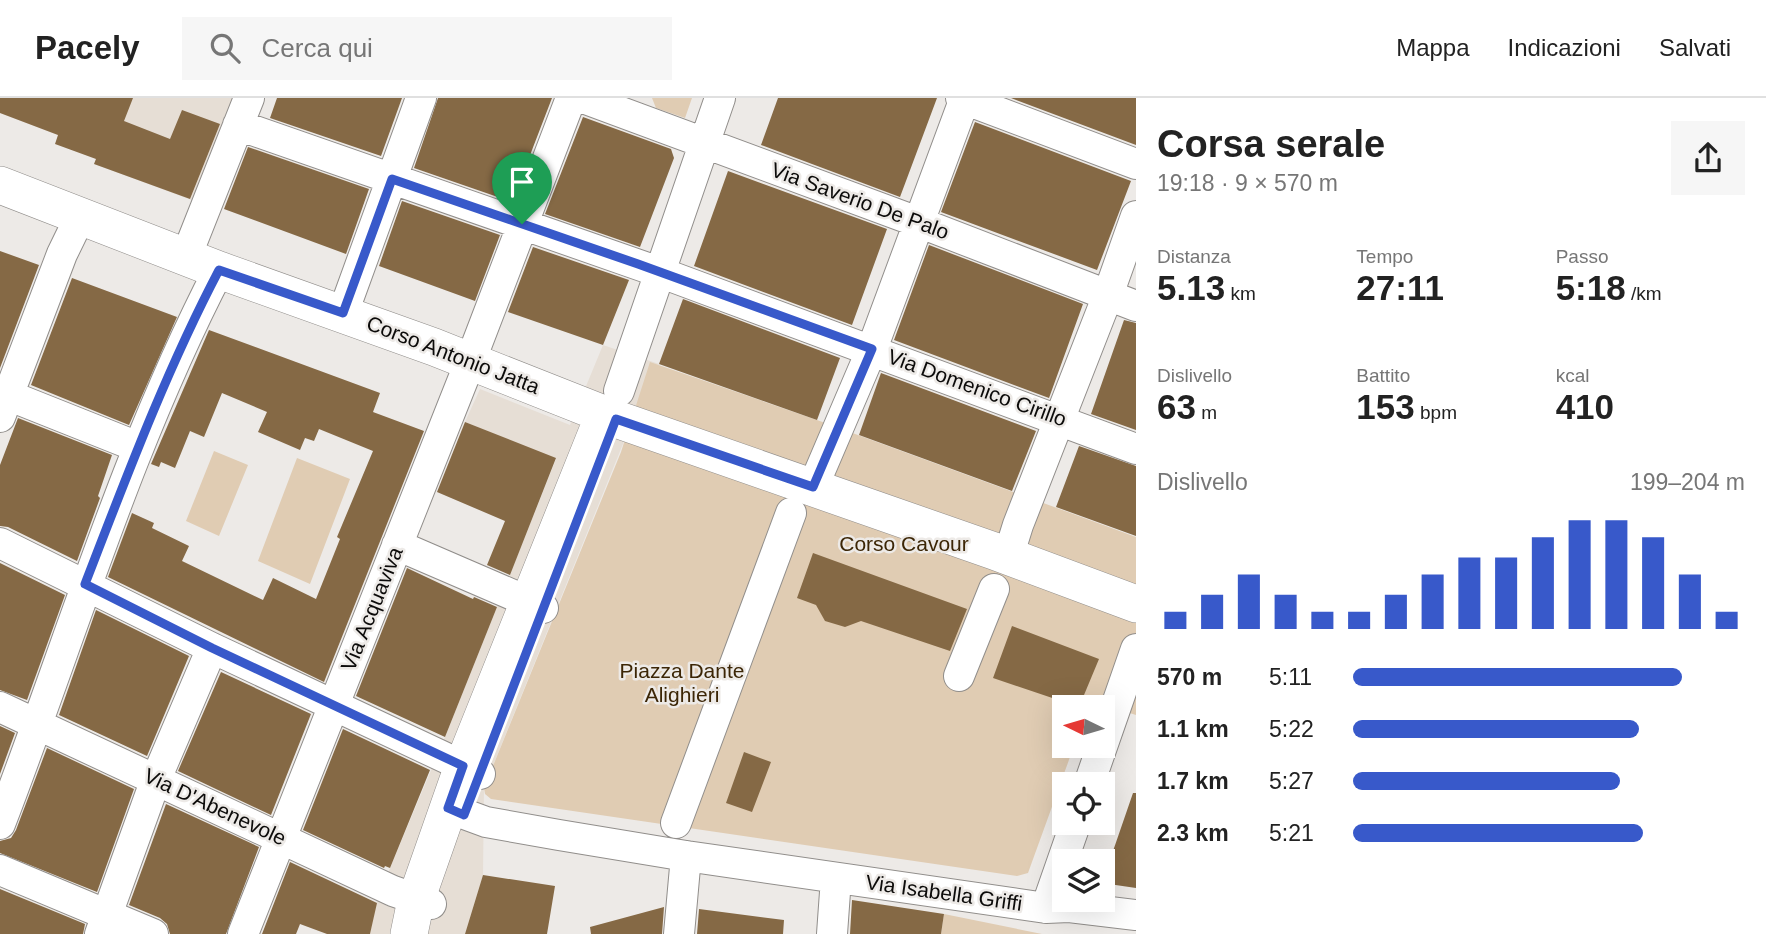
<!DOCTYPE html>
<html lang="it">
<head>
<meta charset="utf-8">
<style>
	:root { --surface:#fff; --page:#f6f6f6; --text:#222; --muted:#767676; --line:#e0e0e0; --accent:#3859ca }
	body { margin:0; font-family:Arial,sans-serif; background:var(--page); color:var(--text); height:100vh; display:flex; flex-direction:column; font-size:26px; white-space:nowrap }
	* { box-sizing:border-box; margin:0 }
	p { font-size:23px; color:var(--muted) }
	.icon { flex:none; width:38px; height:38px; fill:none; stroke:currentColor; stroke-width:2; stroke-linecap:round; stroke-linejoin:round }
	.map { position:relative; flex:1; overflow:hidden }
	.drawer { display:flex; flex-direction:column; background:var(--surface); width:630px }
	.drawer>* { flex:none }
	.needle { width:46px; rotate:275deg }
	.tools { position:absolute; left:1052px; top:597px; display:grid; gap:14px }
	.tools a { display:grid; place-items:center; width:63px; height:63px; border-radius:0px; background:var(--surface); box-shadow:0 7px 28px #0002; font-size:35px }
	.pin { position:absolute; display:grid; place-items:center; width:60px; height:60px; color:#fff; margin:-72px -30px; border-radius:50% 50% 50% 0; rotate:-45deg; box-shadow:0 0 7px #0007 }
	.pin .icon { rotate:45deg }
	.round { display:grid; place-items:center; flex:none; width:74px; height:74px; border-radius:0px; background:var(--page) }
	.overview { display:flex; align-items:center; justify-content:space-between; height:119px; padding:0 21px }
	h1 { font-size:38px; font-weight:800; line-height:52px }
	.stats { display:grid; grid-template-columns:repeat(3,1fr); gap:10px; height:119px; padding:7px 21px }
	.stats div { display:grid; align-content:center }
	.stats b { font-size:35px; font-weight:800 }
	.stats small { font-size:19px; font-weight:400 }
	.stats p { font-size:19px }
	.chart { height:196px; padding:14px 21px }
	.chart p { display:flex; justify-content:space-between }
	.chart svg { width:100%; height:126px; margin-top:7px; stroke:var(--accent); stroke-width:6 }
	ul { padding:0 21px; list-style:none; font-size:23px }
	li { display:grid; grid-template-columns:112px 84px 1fr; align-items:center; height:52px }
	li i { height:18px; border-radius:9px; background:var(--accent) }
	header { display:flex; align-items:center; gap:42px; box-sizing:border-box; height:98px; padding:0 35px; background:var(--surface); border-bottom:2px solid var(--line) }
	header strong { font-size:33px }
	nav { display:flex; gap:38px; margin-inline-start:auto; font-size:24px }
	.search { width:490px; height:63px; background:var(--page); display:flex; align-items:center; gap:18px; box-sizing:border-box; padding:0 24px; border-radius:0px; color:var(--muted); font-size:26px }
	main { display:flex; flex:1; min-height:0 }
	.map>svg:first-child { display:block }
	.built { fill:#e6ded5 }
	.green { fill:#e0ccb3 }
	.building { fill:#856945 }
	.lines { fill:none; stroke-linecap:round; stroke-linejoin:round }
	.minor-casing { stroke:#918e8b; stroke-width:32 }
	.major-casing { stroke:#918e8b; stroke-width:38 }
	.minor { stroke:#fff; stroke-width:30 }
	.major { stroke:#fff; stroke-width:37 }
	.route-casing { stroke:#fff; stroke-width:14 }
	.route { stroke:#3859ca; stroke-width:9 }
	.labels { text-anchor:middle; stroke-width:5; stroke-linejoin:round; paint-order:stroke }
	.street-label { font-size:21px; fill:#0c0b0a; stroke:#edeae7 }
	.park-label { font-size:21px; fill:#3c2606; stroke:#edeae7 }
</style>
</head>
<body>
<header>
<strong>Pacely</strong>
<div class="search"><svg class="icon" aria-label="search" viewBox="0 0 24 24"><circle cx="10" cy="10" r="6"/><path d="M15 15l6 6"/></svg>Cerca qui</div>
<nav><a>Mappa</a><a>Indicazioni</a><a>Salvati</a></nav>
</header>
<main>
<div class="map">
<svg width="1136" height="836" viewBox="0 0 1136 836">
	<rect width="100%" height="100%" fill="#edeae7"/>
	<path class="built" d="M0,0H235L197,104L94,66L101,47L58,37L0,15Z
		M603,247L659,266L631,326L484,690L483,777L465,836H370L376,806L390,770L445,639L556,361L465,324L480,291L570,327Z"/>
	<path class="green" d="M652,0H692L685,20L656,10Z
		M650,264L817,322L1136,439V617L1092,603L1089,609H1064V648H1074L1028,775L1017,778L491,701L485,696L484,690L621,354Z
		M214,353L248,367L219,438L186,423Z
		M297,360L350,381L310,486L258,463Z
		M944,816L1042,836H941Z"/>
	<path class="building" d="M0,0H133L124,23L170,41L182,12L220,26L190,101L94,66L96,61L55,46L58,37L0,15Z
		M277,0H402L381,58L270,20Z
		M438,0H552L512,104L414,70Z
		M778,0H937L900,99L761,47Z
		M1011,0H1136V47Z
		M583,19L671,51L674,60L640,149L545,116Z
		M975,24L1131,83L1097,172L941,114Z
		M248,49L369,91L346,156L224,111Z
		M728,73L887,131L852,227L694,168Z
		M402,103L500,137L475,203L379,168Z
		M929,147L1083,206L1049,300L894,242Z
		M533,149L629,182L603,247L508,214Z
		M0,153L39,167L0,270Z
		M72,180L177,219L129,327L31,287Z
		M683,201L840,260L817,322L659,266Z
		M1124,222L1136,225V332L1091,316Z
		M209,232L380,295L373,314L424,333L324,584L108,479L132,415L154,425L152,430L189,448L182,463L263,502L273,480L316,501L340,441L337,439L373,353L319,331L314,343L305,340L300,352L258,334L267,314L222,295L204,339L190,333L175,370L161,364L159,369L151,366Z
		M881,275L1036,333L1012,393L859,337Z
		M18,320L112,357L98,398L100,400L77,463L8,429L0,428V367Z
		M465,324L556,360L510,477L487,467L505,423L437,394Z
		M1079,348L1136,368V438L1056,409Z
		M813,455L967,511L950,553L861,523L845,529L825,523L816,507L797,500Z
		M0,465L65,497L27,602L0,592Z
		M407,470L473,501L474,499L497,509L445,639L356,598Z
		M96,512L189,558L147,658L59,617Z
		M1012,528L1099,561L1079,609L993,580Z
		M221,574L311,616L271,717L178,673Z
		M0,628L15,635L0,676Z
		M343,631L430,672L390,770L385,768L384,770L303,732Z
		M47,650L134,691L97,794L0,755V743L11,740L16,732Z
		M744,654L771,664L752,714L726,705Z
		M1133,695H1136V790L1102,785Z
		M166,706L259,749L226,836H170L167,826L160,820L129,807Z
		M290,764L377,805L370,836H327L300,826L296,836H262Z
		M483,777L555,788L547,836H465Z
		M0,791L85,826L83,836H0Z
		M852,802L944,816L941,836H850Z
		M664,809L662,836H591L590,829Z
		M699,811L784,822L783,836H697Z"/>
	<g class="lines">
		<defs>
			<path id="minor" d="M583,0L918,124L1136,208
				M961,0L1136,66
				M238,27L659,174L1136,351
				M186,159L249,0
				M343,215L421,0
				M619,293L720,0
				M0,294L138,349
				M0,319L62,156L80,119
				M813,389L872,251L965,0
				M0,445L212,550L480,676
				M397,447L543,510
				M1008,459L1018,427L1108,197L1136,118
				M959,578L994,491
				M0,609L393,793L431,806
				M1089,686L1136,551
				M448,710L486,724L559,737L686,758L1046,810L1069,809L1136,817
				M676,725L791,415
				M0,726C71,541 127,349 219,172
				M0,772L153,836
				M1046,810L1076,724
				M100,836L156,681L212,550
				M243,836L470,264L571,0
				M679,836L686,758
				M832,836L836,780"/>
			<path id="major" d="M0,87L219,172L434,249L616,321L994,453L1136,506
				M409,836L416,802L463,668L604,317"/>
		</defs>
		<use href="#minor" class="minor-casing"/>
		<use href="#major" class="major-casing"/>
		<use href="#minor" class="minor"/>
		<use href="#major" class="major"/>
	</g>
	<g class="lines">
		<defs>
			<path id="route" d="M392,81L638,166L872,251L813,389L616,321L464,717L448,710L463,668L212,550L85,486C126,380 166,273 219,172L343,215Z"/>
		</defs>
		<use href="#route" class="route-casing"/>
		<use href="#route" class="route"/>
	</g>
	<g class="labels">
		<g class="street-label">
			<text transform="translate(860 103) rotate(20)" y="7">Via Saverio De Palo</text>
			<text transform="translate(453 257) rotate(21)" y="7">Corso Antonio Jatta</text>
			<text transform="translate(977 290) rotate(20)" y="7">Via Domenico Cirillo</text>
			<text transform="translate(372 511) rotate(-68)" y="7">Via Acquaviva</text>
			<text transform="translate(215 709) rotate(25)" y="7">Via D'Abenevole</text>
			<text transform="translate(944 795) rotate(8)" y="7">Via Isabella Griffi</text>
		</g>
		<g class="park-label">
			<text x="904" y="453">Corso Cavour</text>
			<text x="682" y="580">Piazza Dante<tspan x="682" dy="24">Alighieri</tspan></text>
		</g>
	</g>
</svg>
<div class="tools">
<a><svg class="needle" viewBox="-14 -14 28 28"><path d="M0-13l5 13h-10z" fill="#e53935"/><path d="M0 13l5-13h-10z" fill="#767676"/></svg></a>
<a><svg class="icon" aria-label="locate" viewBox="0 0 24 24"><circle cx="12" cy="12" r="6"/><path d="M12 2v4M12 18v4M2 12h4M18 12h4"/></svg></a>
<a><svg class="icon" aria-label="layers" viewBox="0 0 24 24"><path d="M12 4l9 5-9 5-9-5zM3 14l9 5 9-5"/></svg></a>
</div>
<div class="pin" style="left:522px;top:126px;background:#1e9e55"><svg class="icon" aria-label="arrive" viewBox="0 0 24 24"><path d="M6 21V4h12l-3 4 3 4H6"/></svg></div>
</div>
<section class="drawer">
<div class="overview"><div><h1>Corsa serale</h1><p>19:18 · 9 × 570 m</p></div><a class="round"><svg class="icon" aria-label="share" viewBox="0 0 24 24"><path d="M12 15V3M7 8l5-5 5 5M5 13v7h14v-7"/></svg></a></div>
<div class="stats">
<div><p>Distanza</p><b>5.13<small> km</small></b></div>
<div><p>Tempo</p><b>27:11</b></div>
<div><p>Passo</p><b>5:18<small> /km</small></b></div>
</div>
<div class="stats">
<div><p>Dislivello</p><b>63<small> m</small></b></div>
<div><p>Battito</p><b>153<small> bpm</small></b></div>
<div><p>kcal</p><b>410</b></div>
</div>
<div class="chart"><p><span>Dislivello</span>199–204 m</p>
<svg viewBox="0 0 160 44" preserveAspectRatio="none"><path d="M5 44V38M15 44V32M25 44V25M35 44V32M45 44V38M55 44V38M65 44V32M75 44V25M85 44V19M95 44V19M105 44V12M115 44V6M125 44V6M135 44V12M145 44V25M155 44V38"/></svg>
</div>
<ul>
<li><b>570 m</b>5:11<i style="width:84%"></i></li>
<li><b>1.1 km</b>5:22<i style="width:73%"></i></li>
<li><b>1.7 km</b>5:27<i style="width:68%"></i></li>
<li><b>2.3 km</b>5:21<i style="width:74%"></i></li>
</ul>
</section>
</main>
</body>
</html>
